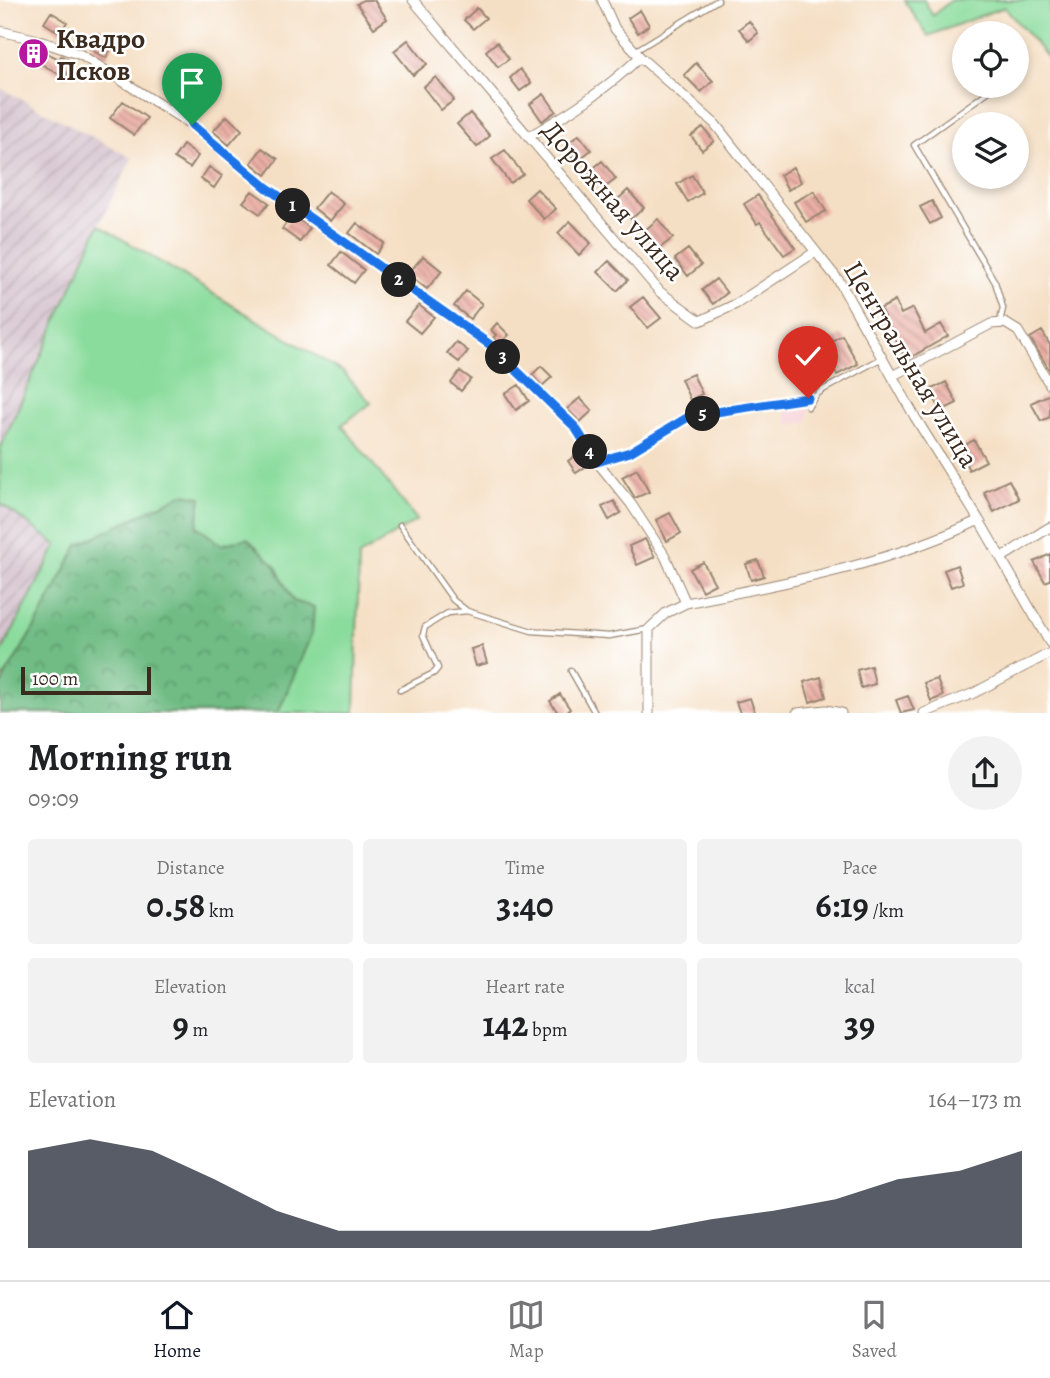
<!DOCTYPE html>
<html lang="en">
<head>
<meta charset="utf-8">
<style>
	:root { --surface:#fff; --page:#f2f2f2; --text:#202124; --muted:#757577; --line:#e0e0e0; --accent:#111827 }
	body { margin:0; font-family:Alegreya,serif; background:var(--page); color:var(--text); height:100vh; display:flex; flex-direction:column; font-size:26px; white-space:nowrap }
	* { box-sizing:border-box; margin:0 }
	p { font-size:23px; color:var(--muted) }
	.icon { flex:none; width:38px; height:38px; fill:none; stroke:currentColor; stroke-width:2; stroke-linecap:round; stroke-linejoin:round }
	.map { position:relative; height:713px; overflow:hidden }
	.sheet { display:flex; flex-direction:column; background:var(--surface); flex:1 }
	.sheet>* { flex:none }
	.buttons { position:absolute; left:952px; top:21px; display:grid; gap:14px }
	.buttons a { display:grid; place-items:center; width:77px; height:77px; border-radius:50%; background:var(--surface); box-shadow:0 4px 10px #0003; font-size:35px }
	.scale { position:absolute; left:21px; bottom:18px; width:130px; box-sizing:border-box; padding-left:7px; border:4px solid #3b2a1e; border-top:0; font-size:19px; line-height:24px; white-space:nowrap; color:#3b2a1e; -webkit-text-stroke:5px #fff; paint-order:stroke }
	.pin { position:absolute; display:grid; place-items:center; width:60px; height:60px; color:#fff; margin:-72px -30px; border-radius:50% 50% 50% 0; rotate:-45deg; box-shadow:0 0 7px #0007 }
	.pin .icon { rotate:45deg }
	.km { position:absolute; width:35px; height:35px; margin:-18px; border-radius:50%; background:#222; color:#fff; font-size:19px; line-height:35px; text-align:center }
	.round { display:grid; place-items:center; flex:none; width:74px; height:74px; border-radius:37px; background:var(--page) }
	.head { display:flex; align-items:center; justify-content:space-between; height:119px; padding:0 28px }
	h1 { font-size:38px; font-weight:700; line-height:52px }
	.stats { display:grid; grid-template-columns:repeat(3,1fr); gap:10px; height:119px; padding:7px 28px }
	.stats div { display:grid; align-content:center; border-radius:7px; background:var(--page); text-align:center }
	.stats b { font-size:35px; font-weight:700 }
	.stats small { font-size:19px; font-weight:400 }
	.stats p { font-size:19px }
	.chart { height:196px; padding:14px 28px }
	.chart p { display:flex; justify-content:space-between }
	.chart svg { width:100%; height:126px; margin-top:7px; fill:var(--accent); opacity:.7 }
	.dock { display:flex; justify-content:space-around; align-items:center; height:98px; border-top:2px solid var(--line); background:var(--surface); font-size:19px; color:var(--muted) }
	.dock a { display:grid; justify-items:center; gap:4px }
	.dock .on { color:var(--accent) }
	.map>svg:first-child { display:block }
	.built { fill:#f6cfd7 }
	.industrial { fill:url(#industrial-furrows) }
	.grass { fill:#8adc9c; stroke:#62835d; stroke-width:2 }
	.forest { fill:url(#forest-crowns); stroke:#557351; stroke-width:2 }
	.building { fill:url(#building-back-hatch) }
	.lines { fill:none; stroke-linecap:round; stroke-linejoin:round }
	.service-casing { stroke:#988471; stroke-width:7 }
	.minor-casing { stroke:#988471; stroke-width:11 }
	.path { stroke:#988471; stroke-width:2; stroke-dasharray:5 5; stroke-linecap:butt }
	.service { stroke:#fff; stroke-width:4.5 }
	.minor { stroke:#fff; stroke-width:9 }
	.route-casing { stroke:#fff; stroke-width:14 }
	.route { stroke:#1a73e8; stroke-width:9 }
	.labels { text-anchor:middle; stroke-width:5; stroke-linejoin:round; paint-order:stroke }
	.poi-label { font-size:28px; font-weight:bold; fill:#3b2a1e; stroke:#fff; text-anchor:start }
	.street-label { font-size:28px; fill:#3b2a1e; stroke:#fff }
</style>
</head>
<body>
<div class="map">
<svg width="1050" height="713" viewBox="0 0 1050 713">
	<defs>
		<pattern id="industrial-furrows" width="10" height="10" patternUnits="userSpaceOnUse" patternTransform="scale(1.75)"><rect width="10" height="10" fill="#d1bdc9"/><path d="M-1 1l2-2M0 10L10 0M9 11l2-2" fill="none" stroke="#ab9aa3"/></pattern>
		<pattern id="forest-crowns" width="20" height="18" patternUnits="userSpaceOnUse" patternTransform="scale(1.75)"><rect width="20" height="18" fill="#6fbc84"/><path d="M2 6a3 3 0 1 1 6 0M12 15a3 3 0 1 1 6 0" fill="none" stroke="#5c996b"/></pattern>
		<pattern id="building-back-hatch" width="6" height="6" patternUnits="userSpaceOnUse" patternTransform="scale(1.75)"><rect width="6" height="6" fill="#ebafa5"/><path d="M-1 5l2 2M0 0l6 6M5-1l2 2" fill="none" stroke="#c08f86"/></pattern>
	</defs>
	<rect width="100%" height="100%" fill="#fff"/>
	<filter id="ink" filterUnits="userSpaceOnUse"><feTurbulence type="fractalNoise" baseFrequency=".0143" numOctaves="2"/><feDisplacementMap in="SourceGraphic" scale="14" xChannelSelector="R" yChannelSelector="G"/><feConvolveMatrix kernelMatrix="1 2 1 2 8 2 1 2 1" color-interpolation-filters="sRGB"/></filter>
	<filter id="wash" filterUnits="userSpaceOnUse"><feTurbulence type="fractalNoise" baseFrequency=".00686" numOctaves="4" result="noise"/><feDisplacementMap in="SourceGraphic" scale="28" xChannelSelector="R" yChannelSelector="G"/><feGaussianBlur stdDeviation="1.57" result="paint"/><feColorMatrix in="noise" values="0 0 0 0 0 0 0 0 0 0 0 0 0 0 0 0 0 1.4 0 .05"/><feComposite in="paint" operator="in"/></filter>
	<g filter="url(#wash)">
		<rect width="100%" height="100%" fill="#f5dfc4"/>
		<path class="built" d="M807,401L809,413L807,422L788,425L785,405Z"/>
		<path class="industrial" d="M0,88L132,158L99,225L0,449Z
			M0,503L57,545L0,655Z"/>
		<path class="grass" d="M904,0H924L933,16L951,0H1050V60L1004,7L928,36Z
			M99,225L343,372L371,403L342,425L417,520L359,556L355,713H0V690L4,678L0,675V655L57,545L0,503V449Z"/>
		<path class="forest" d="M183,494L201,497L197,526L221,545L247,538L275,565L293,601L314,607L312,633L278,713H0V690L4,678L40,618L78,545Z"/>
		<g id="blocks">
			<path class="building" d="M363,0H374L387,19L374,28L357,4Z
				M477,8L486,18L473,29L464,20Z
				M640,10L649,25L638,33L628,18Z
				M51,12L67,22L60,33L44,23Z
				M749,21L758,33L749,41L739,29Z
				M98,34L114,43L106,58L90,49Z
				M408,40L427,64L413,75L394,51Z
				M497,42L509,59L498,67L486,51Z
				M30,45L59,59L61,56L68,59L66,62L72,66L65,78L38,62L37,64L24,57Z
				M696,63L713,81L701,92L684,75Z
				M184,64L202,80L188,96L170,79Z
				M520,69L531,83L520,91L510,78Z
				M436,77L454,100L441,110L423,87Z
				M544,94L556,111L542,121L530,104Z
				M123,101L147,118L134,135L110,118Z
				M470,113L490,136L477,147L457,124Z
				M227,116L242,130L229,145L213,131Z
				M703,127L714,141L702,150L691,136Z
				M579,135L591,150L576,162L563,147Z
				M183,145L198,156L190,168L174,158Z
				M262,148L278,159L266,175L251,163Z
				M505,150L523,174L510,183L492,159Z
				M602,161L616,179L603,189L589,172Z
				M209,167L222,176L214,188L201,179Z
				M793,167L801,182L788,190L780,175Z
				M692,175L703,193L688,202L677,184Z
				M537,189L556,209L544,219L526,199Z
				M628,190L644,208L631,219L615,202Z
				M252,191L269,203L260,214L243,202Z
				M328,191L344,204L330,221L314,208Z
				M814,191L826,211L806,222L794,202Z
				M758,195L795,248L784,255L760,222L757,224L744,204Z
				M932,201L941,218L930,224L920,207Z
				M292,215L310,228L300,242L282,229Z
				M658,219L673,238L657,250L643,232Z
				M570,221L591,243L579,255L558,233Z
				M357,223L384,243L376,254L349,233Z
				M688,249L701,265L688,276L675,259Z
				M341,252L364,270L354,283L331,265Z
				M423,256L442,271L427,289L408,274Z
				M609,261L628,280L617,291L598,272Z
				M716,279L727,293L713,304L702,290Z
				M466,291L482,304L470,319L454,306Z
				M643,297L661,318L648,328L630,307Z
				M895,301L901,314L913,308L925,333L941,324L948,336L906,360L880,309Z
				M419,305L434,317L420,333L405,321Z
				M497,323L509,335L499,344L493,338L496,335L491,330Z
				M1042,331L1050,345V371L1030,338Z
				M842,335L858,364L837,375L821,347Z
				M456,342L468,351L459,362L447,353Z
				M541,366L552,377L542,386L532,375Z
				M460,371L471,379L461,391L451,383Z
				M693,374L702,394L690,400L681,379Z
				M946,382L957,403L941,411L930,390Z
				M519,385L529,401L516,410L505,394Z
				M1050,394V417L1041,421L1031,403Z
				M580,398L592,411L580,422L567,409Z
				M974,440L986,461L969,470L958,449Z
				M580,452L588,465L576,473L568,461Z
				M637,469L649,492L635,498L622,477Z
				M1009,480L1019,499L994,512L984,492Z
				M614,501L621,513L609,520L602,507Z
				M670,513L681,533L667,541L656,520Z
				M645,539L655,557L637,565L629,546Z
				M1050,554V580L1045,582L1034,562Z
				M758,560L764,576L751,580L746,564Z
				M703,562L715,584L702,591L690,569Z
				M957,565L963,583L951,587L944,570Z
				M482,646L487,663L476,666L471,649Z
				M871,666L875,684L861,688L857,670Z
				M821,677L826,697L810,702L804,682Z
				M937,679L943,696L931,701L924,683Z
				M560,694L570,709L565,713H558L550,701Z
				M908,696L914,710L901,713L896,700Z
				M750,698L755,713H740L736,702Z"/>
		</g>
	</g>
	<g filter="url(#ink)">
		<use href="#blocks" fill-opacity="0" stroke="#988471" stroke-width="2"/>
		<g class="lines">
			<defs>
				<path id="service" d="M635,51L718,0
					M996,86L914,145L995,282L1003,308L1000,322
					M808,407L816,395L823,390L882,358
					M598,462L630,451L671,426
					M400,525L453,600L466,610
					M571,671L595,713
					M400,690L434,673L438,668L423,635L425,627L448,613L467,611L532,631L609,636L648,629"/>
				<path id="minor" d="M413,0L660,292L700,321L736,304L815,252
					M602,0L615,29L640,57L715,124L839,281L915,417L979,520L1050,643
					M0,31L34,39L81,55L192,125L266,187L489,344L575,427L594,458L631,504L665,556L686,603L666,613L649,629V713
					M528,137C570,113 604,91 640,57
					M892,376L991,324L1005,323L1018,331L1050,385
					M1001,558L1050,527
					M686,603C784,583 888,565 979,520
					M797,713L826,710L841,713
					M924,713L974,693L1050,653"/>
			</defs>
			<use href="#service" class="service-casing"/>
			<use href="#minor" class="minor-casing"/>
			<path class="path" d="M678,423L690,417L806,399"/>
			<use href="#service" class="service"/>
			<use href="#minor" class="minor"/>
		</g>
	</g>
	<g class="lines" filter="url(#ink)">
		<defs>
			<path id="route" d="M192,125L266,187L489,344L575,427L597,462L630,452L690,416L808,398"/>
		</defs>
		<use href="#route" class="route-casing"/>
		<use href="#route" class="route"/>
	</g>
	<defs>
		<symbol id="building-disc" viewBox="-11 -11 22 22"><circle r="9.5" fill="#b5179e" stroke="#fff"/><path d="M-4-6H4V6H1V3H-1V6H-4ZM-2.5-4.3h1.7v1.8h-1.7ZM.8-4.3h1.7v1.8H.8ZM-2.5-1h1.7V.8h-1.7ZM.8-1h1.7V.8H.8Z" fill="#fff"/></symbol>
	</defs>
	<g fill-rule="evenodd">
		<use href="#building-disc" x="16" y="36" width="35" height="35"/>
	</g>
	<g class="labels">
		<g class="poi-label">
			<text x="56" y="48">Квадро<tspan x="56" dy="32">Псков</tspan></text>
		</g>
		<g class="street-label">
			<text transform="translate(614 200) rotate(49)" y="10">Дорожная улица</text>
			<text transform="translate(912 364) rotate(59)" y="10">Центральная улица</text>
		</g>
	</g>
</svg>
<div class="buttons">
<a><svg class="icon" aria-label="locate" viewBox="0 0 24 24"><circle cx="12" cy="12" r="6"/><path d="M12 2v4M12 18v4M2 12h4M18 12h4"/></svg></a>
<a><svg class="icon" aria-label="layers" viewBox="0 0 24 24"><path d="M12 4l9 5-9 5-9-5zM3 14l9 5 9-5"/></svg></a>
</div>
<div class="scale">100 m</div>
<div class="pin" style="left:192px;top:125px;background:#1e9e55"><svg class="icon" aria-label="arrive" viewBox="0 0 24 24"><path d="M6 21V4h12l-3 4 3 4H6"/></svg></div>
<div class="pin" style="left:808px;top:398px;background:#d93025"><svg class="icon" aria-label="check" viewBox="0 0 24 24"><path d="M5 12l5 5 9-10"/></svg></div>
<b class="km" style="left:293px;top:206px">1</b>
<b class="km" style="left:399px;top:280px">2</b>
<b class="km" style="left:503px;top:357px">3</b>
<b class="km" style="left:590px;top:452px">4</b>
<b class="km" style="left:703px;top:414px">5</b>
</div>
<section class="sheet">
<div class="head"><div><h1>Morning run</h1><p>09:09</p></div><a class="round"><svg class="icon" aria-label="share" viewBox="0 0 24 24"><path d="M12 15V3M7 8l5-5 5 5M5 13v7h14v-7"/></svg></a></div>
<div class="stats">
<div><p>Distance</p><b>0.58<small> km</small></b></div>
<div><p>Time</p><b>3:40</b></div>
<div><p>Pace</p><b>6:19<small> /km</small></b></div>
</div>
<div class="stats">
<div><p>Elevation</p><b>9<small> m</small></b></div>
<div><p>Heart rate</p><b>142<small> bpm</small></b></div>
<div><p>kcal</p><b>39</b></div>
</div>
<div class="chart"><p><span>Elevation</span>164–173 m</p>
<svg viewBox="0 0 160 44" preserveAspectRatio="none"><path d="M0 44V10L10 6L20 10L30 20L40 31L50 38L60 38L70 38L80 38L90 38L100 38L110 34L120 31L130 27L140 20L150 17L160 10V44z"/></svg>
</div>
</section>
<nav class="dock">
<a class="on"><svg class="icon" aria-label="home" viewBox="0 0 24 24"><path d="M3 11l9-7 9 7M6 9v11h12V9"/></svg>Home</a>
<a><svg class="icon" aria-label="map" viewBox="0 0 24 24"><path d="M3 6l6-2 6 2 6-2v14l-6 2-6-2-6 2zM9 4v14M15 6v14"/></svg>Map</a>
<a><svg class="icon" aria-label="saved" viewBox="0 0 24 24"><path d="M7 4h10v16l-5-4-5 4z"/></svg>Saved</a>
</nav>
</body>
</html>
